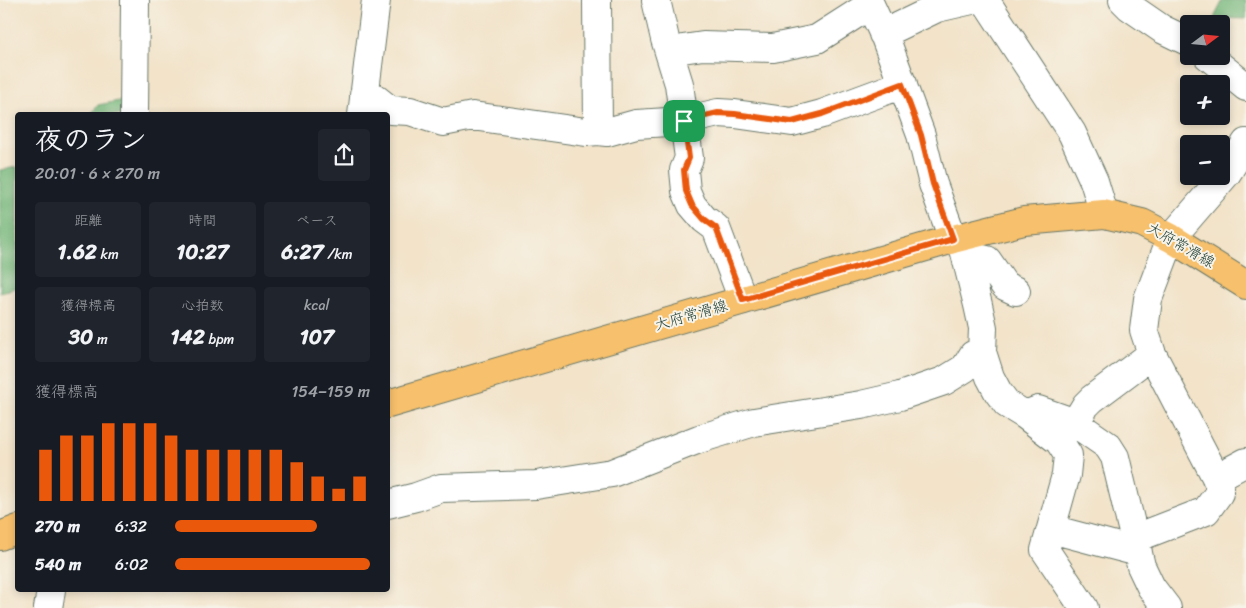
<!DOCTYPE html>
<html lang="ja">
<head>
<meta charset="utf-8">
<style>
	:root { --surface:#171b24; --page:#20242c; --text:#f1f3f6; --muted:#9ea1a6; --accent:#ea580c }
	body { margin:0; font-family:Sriracha,"Klee One",sans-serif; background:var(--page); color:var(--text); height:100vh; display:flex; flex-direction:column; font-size:19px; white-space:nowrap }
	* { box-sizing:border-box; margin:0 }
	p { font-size:16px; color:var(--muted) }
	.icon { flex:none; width:28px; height:28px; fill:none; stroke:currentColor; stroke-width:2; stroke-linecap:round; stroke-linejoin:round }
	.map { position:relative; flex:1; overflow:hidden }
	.side { position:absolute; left:15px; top:112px; width:375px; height:480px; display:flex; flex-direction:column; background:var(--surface); border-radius:5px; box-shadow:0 2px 8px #0003 }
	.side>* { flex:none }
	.needle { width:32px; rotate:74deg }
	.buttons { position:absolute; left:1180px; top:15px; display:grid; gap:10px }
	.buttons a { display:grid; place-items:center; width:50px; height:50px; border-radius:5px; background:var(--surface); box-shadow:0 2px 8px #0003; font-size:25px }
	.pin { position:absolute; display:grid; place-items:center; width:42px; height:42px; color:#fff; margin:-21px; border-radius:10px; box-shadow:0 2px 8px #0006 }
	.round { display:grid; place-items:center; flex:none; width:52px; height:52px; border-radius:5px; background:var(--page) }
	.headline { display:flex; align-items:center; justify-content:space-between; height:85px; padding:0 20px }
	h1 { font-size:28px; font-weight:700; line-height:38px }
	.metrics { display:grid; grid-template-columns:repeat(3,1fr); gap:8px; height:85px; padding:5px 20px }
	.metrics div { display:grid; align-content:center; border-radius:5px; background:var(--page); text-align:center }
	.metrics b { font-size:21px; font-weight:700 }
	.metrics small { font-size:14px; font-weight:400 }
	.metrics p { font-size:14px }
	.chart { height:140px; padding:10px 20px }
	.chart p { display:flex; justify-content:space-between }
	.chart svg { width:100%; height:90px; margin-top:5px; stroke:var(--accent); stroke-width:6 }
	ul { padding:0 20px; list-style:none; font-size:16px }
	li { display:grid; grid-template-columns:80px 60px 1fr; align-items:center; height:38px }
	li i { height:12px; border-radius:6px; background:var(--accent) }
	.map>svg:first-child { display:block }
	.forest { fill:#72b578; stroke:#487956 }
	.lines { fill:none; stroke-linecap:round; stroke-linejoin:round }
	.minor-casing { stroke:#697768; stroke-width:30 }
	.major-casing { stroke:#697768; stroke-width:30 }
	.minor { stroke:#fff; stroke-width:28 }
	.major { stroke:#f7c06c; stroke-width:28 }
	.route-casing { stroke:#fff; stroke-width:10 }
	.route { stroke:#ea580c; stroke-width:6 }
	.labels { text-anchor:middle; stroke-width:4; stroke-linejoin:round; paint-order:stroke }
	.street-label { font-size:15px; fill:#1f3d34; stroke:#f7f3e8 }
</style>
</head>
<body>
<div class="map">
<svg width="1246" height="608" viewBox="0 0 1246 608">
	<rect width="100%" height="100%" fill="#f7f3e8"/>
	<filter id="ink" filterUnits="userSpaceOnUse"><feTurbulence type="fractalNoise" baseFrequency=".02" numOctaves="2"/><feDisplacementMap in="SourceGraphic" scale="10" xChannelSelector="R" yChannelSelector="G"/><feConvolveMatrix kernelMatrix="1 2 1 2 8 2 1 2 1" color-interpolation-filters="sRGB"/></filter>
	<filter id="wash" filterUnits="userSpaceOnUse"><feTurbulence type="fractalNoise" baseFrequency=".0096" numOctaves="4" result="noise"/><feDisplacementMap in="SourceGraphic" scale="20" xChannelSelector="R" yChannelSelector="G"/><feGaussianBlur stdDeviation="1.12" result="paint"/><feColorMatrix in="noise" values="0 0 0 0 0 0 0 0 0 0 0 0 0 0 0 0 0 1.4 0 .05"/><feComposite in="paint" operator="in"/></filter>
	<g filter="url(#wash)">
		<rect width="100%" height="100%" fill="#f2e3c9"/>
		<path class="forest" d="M1223,0H1246V19L1214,18Z
			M124,100L143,115H90L98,105Z
			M17,167V287L0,293V170Z"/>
	</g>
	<g filter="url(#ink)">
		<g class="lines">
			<defs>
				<path id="minor" d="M656,0L665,39L679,84L689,158L684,170L686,191L692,205L704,219L716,228L743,300
					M868,0L885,37L921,135L933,184L953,239
					M985,0L1072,133L1094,181L1104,214
					M1123,0L1130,7L1162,29L1189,42
					M883,34L937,8L972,0
					M669,51L703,46L773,48L817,39L870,5
					M1208,56L1246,87
					M364,95H371L390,110L410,111L443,122L473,116L586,132L598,131L597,0
					M134,115L135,0
					M362,115L376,0
					M598,131L607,132L636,124L684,121L718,113L735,114L792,122L822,114L903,84
					M961,237L978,305L983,328L982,352L990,377L998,392L1007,404L1025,415L1059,441L1068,455L1066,475L1045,550L1084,608
					M966,255L987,260L1005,286L1016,291
					M1025,415L1038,410L1075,423L1108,446L1115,457L1141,566L1151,587L1167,608
					M1075,423L1086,405L1092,399L1152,354
					M1216,478L1246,462
					M388,504L416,497L441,488L536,485L612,473L699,439L754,422L861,405L900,396L944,381L965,368L973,355L982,352
					M1051,529L1138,552
					M1136,538L1206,511L1219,493V483L1152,354L1144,330L1148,299L1171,238L1227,173L1246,143
					M48,608L51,590"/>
				<path id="major" d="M388,404L953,239L1024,221L1104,214L1142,223L1171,238L1246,285
					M0,536L18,529"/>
			</defs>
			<use href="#minor" class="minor-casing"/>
			<use href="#major" class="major-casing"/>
			<use href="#minor" class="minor"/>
			<use href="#major" class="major"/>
		</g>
	</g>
	<g class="lines" filter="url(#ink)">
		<defs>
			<path id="route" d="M902,84L921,135L933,184L953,239L743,300L716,228L704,219L692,205L686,191L684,170L689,158L684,121L718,113L735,114L792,122L822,114Z"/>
		</defs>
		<use href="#route" class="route-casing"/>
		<use href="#route" class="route"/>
	</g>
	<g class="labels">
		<g class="street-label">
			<text transform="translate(1181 245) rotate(30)" y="5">大府常滑線</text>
			<text transform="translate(691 315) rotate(-16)" y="5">大府常滑線</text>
		</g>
	</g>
</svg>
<div class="buttons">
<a><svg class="needle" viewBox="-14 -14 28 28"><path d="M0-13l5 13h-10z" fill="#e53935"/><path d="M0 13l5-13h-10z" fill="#9ea1a6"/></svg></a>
<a>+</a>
<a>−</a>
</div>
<div class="pin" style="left:684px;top:121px;background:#1e9e55"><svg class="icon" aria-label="arrive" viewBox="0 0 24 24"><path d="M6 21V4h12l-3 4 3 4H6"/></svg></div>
<section class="side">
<div class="headline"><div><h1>夜のラン</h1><p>20:01 · 6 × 270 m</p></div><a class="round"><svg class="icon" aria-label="share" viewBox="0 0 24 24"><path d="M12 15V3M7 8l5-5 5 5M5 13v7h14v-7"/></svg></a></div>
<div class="metrics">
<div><p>距離</p><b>1.62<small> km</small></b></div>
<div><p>時間</p><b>10:27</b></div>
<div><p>ペース</p><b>6:27<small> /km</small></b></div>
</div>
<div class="metrics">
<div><p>獲得標高</p><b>30<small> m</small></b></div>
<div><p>心拍数</p><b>142<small> bpm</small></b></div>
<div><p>kcal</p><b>107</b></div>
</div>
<div class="chart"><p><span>獲得標高</span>154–159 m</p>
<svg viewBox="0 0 160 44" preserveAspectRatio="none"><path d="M5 44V19M15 44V12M25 44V12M35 44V6M45 44V6M55 44V6M65 44V12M75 44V19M85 44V19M95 44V19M105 44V19M115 44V19M125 44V25M135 44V32M145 44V38M155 44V32"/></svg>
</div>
<ul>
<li><b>270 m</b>6:32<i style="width:73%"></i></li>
<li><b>540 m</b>6:02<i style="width:100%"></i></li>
</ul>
</section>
</div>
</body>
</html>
